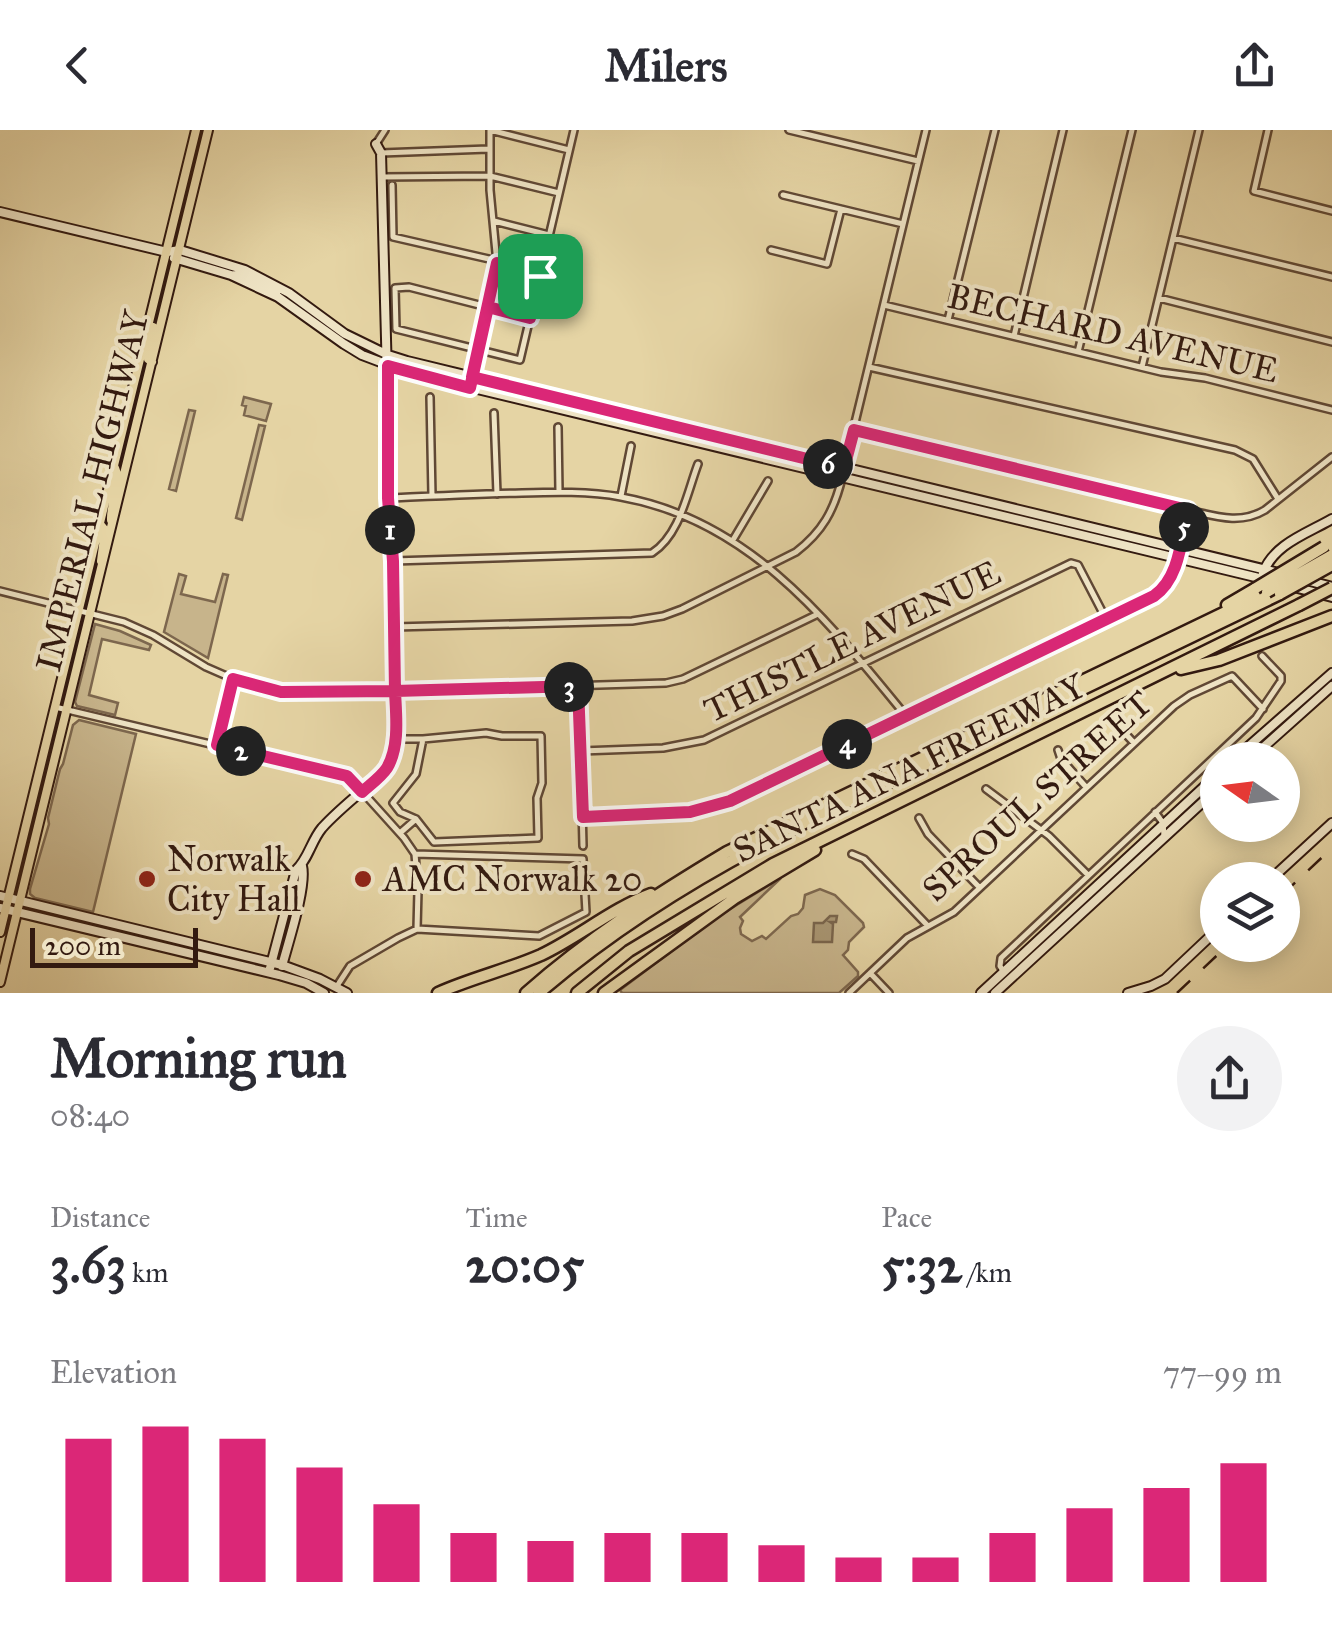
<!DOCTYPE html>
<html lang="en">
<head>
<meta charset="utf-8">
<style>
	:root { --surface:#fff; --page:#f2f2f3; --text:#2b2b33; --muted:#7c7c81; --accent:#db2777 }
	body { margin:0; font-family:"IM FELL Great Primer",serif; background:var(--page); color:var(--text); height:100vh; display:flex; flex-direction:column; font-size:38px; white-space:nowrap }
	* { box-sizing:border-box; margin:0 }
	p { font-size:32px; color:var(--muted) }
	.icon { flex:none; width:55px; height:55px; fill:none; stroke:currentColor; stroke-width:2; stroke-linecap:round; stroke-linejoin:round }
	.map { position:relative; height:863px; overflow:hidden }
	.sheet { display:flex; flex-direction:column; background:var(--surface); flex:1 }
	.sheet>* { flex:none }
	.needle { width:65px; rotate:284deg }
	.fabs { position:absolute; left:1200px; top:612px; display:grid; gap:20px }
	.fabs a { display:grid; place-items:center; width:100px; height:100px; border-radius:50%; background:var(--surface); box-shadow:0 5px 25px #0003; font-size:50px }
	.scale { position:absolute; left:30px; bottom:25px; width:168px; box-sizing:border-box; padding-left:10px; border:5px solid #331a10; border-top:0; font-size:28px; line-height:35px; white-space:nowrap; color:#331a10; -webkit-text-stroke:8px #eee3c4; paint-order:stroke }
	.pin { position:absolute; display:grid; place-items:center; width:85px; height:85px; color:#fff; margin:-42px; border-radius:20px; box-shadow:0 5px 15px #0006 }
	.km { position:absolute; width:50px; height:50px; margin:-25px; border-radius:50%; background:#222; color:#fff; font-size:28px; line-height:50px; text-align:center }
	.round { display:grid; place-items:center; flex:none; width:105px; height:105px; border-radius:52px; background:var(--page) }
	.headline { display:flex; align-items:center; justify-content:space-between; height:170px; padding:0 50px }
	h1 { font-size:55px; font-weight:700; line-height:75px }
	.stats { display:grid; grid-template-columns:repeat(3,1fr); gap:15px; height:170px; padding:10px 50px }
	.stats div { display:grid; align-content:center }
	.stats b { font-size:50px; font-weight:700 }
	.stats small { font-size:28px; font-weight:400 }
	.stats p { font-size:28px }
	.chart { height:280px; padding:20px 50px }
	.chart p { display:flex; justify-content:space-between }
	.chart svg { width:100%; height:180px; margin-top:10px; stroke:var(--accent); stroke-width:6 }
	header { display:flex; justify-content:space-between; align-items:center; height:130px; padding:0 50px; background:var(--surface); font-size:45px; font-weight:700 }
	.map>svg:first-child { display:block }
	.green { fill:#c7b48b; stroke:#7d674e; stroke-width:2.5 }
	.water { fill:#a89572; stroke:#79644b; stroke-width:2.5 }
	.lines { fill:none; stroke-linecap:round; stroke-linejoin:round }
	.street-casing { stroke:#604835; stroke-width:10 }
	.secondary-casing { stroke:#331a10; stroke-width:12 }
	.primary-casing { stroke:#331a10; stroke-width:12 }
	.highway-casing { stroke:#331a10; stroke-width:15 }
	.street { stroke:#eee3c4; stroke-width:5 }
	.secondary { stroke:#eee3c4; stroke-width:8 }
	.primary { stroke:#e5d4a4; stroke-width:8 }
	.highway { stroke:#e5d4a4; stroke-width:10 }
	.rail { stroke:#331a10; stroke-width:2.5; stroke-dasharray:18 18; stroke-linecap:butt }
	.highway-bridge-casing { stroke:#331a10; stroke-width:15; stroke-linecap:butt }
	.highway-bridge { stroke:#e5d4a4; stroke-width:10 }
	.route-casing { stroke:#fff; stroke-width:20 }
	.route { stroke:#db2777; stroke-width:12 }
	.poi-dot { fill:#8f2418; stroke:#eee3c4; stroke-width:4 }
	.labels { text-anchor:middle; stroke-width:8; stroke-linejoin:round; paint-order:stroke }
	.street-label { font-size:35px; fill:#331a10; stroke:#eee3c4 }
	.poi-label { font-size:35px; fill:#331a10; stroke:#eee3c4; text-anchor:start }
</style>
</head>
<body>
<header><svg class="icon" aria-label="back" viewBox="0 0 24 24"><path d="M15 5l-7 7 7 7"/></svg>Milers<svg class="icon" aria-label="share" viewBox="0 0 24 24"><path d="M12 15V3M7 8l5-5 5 5M5 13v7h14v-7"/></svg></header>
<div class="map">
<svg width="1332" height="863" viewBox="0 0 1332 863">
	<rect width="100%" height="100%" fill="#e5d4a4"/>
	<filter id="stains"><feTurbulence type="fractalNoise" baseFrequency=".002" numOctaves="4"/><feColorMatrix values="0 0 0 0 .2 0 0 0 0 .09 0 0 0 0 .02 0 0 0 .5 -.17"/></filter>
	<radialGradient id="worn" r=".72"><stop offset=".6" stop-color="#630" stop-opacity="0"/><stop offset="1" stop-color="#630" stop-opacity=".3"/></radialGradient>
	<path class="green" d="M244,267L271,274L266,291L244,285L246,276L242,275Z
		M189,280L195,281L176,361L169,359Z
		M259,295L265,296L242,390L236,388Z
		M179,444L186,446L181,464L215,472L223,444L228,445L208,528L164,502Z
		M95,494L120,501L151,515L149,520L102,509L89,565L118,573L115,585L77,576L75,572Z
		M79,590L136,604L93,782L35,768L30,764V759L49,694L48,688L60,639L63,634L73,595Z
		M781,748L740,787L743,791L740,798L741,804L752,811L762,806L766,809L791,786L798,784L803,778L805,765L820,759L835,765L863,793L864,797L849,812L848,820L843,825L858,842V846L839,863H622L620,860L717,787Z"/>
	<path class="water" d="M830,786H837L836,792H830L833,794L832,812H813L814,793H823Z"/>
	<g class="lines">
		<defs>
			<path id="street" d="M789,0L918,31
				M1268,0L1254,61L1332,81
				M376,14L385,0
				M381,23L488,19
				M382,47L490,46L559,63
				M392,55L393,107L489,129L505,138L540,146
				M783,65L903,94
				M494,91L549,105
				M1173,108L1332,147
				M771,120L827,134L841,79
				M1159,168L1332,212
				M884,175L1161,242L1205,248L1332,280
				M530,188L409,157L395,158L396,199L520,230L574,0
				M948,190L995,0
				M1014,206L1063,0
				M1078,222L1132,0
				M869,237L1235,320L1253,329L1278,369
				M1142,237L1199,0
				M472,247L497,133L490,60V0L569,20
				M430,267L432,366
				M494,283L497,364
				M558,297L559,362
				M854,300L1188,380C1215,386 1240,395 1265,380L1332,327
				M844,338L926,0
				M621,366L631,316
				M392,368C435,366 478,364 522,363C554,362 589,361 621,367C750,390 828,491 906,586
				M733,410L768,351
				M393,431L652,423C680,405 687,363 698,334
				M0,461L124,492L153,505L206,537L238,551L281,562L395,561L666,553L683,549L818,484
				M394,497L632,491L663,486L682,479L796,422C822,402 834,381 842,348
				M579,557L583,716
				M55,577L349,647L404,708L415,724L418,760L417,799
				M1119,591L1122,600L1134,613
				M396,609H423
				M217,614L233,549
				M1058,620L1061,629L1086,657
				M581,621L663,618L704,610L1071,433L1078,435L1106,489
				M986,659L1049,706L1088,745
				M1155,682L1163,693L1164,706
				M583,687L690,682L730,671L1154,466C1180,448 1181,409 1188,380
				M919,688L928,704L979,757
				M400,703L416,689L434,712L538,708L537,668L542,653L541,606H502L486,603L423,609L416,644L393,673L400,682L416,689
				M852,724L864,729L928,796
				M1003,841L1000,836L1001,828L1256,588L1281,551V546L1262,526
				M870,843L889,863
				M337,856L350,836L398,808L417,799L539,806L586,782L583,729L415,724
				M849,863L907,808L954,782L1174,576L1190,565L1232,546L1263,579"/>
			<path id="secondary" d="M0,82L167,122L180,120L245,140L289,163L345,204L388,225L407,231L1279,443
				M174,128L231,145L278,167L344,214L362,225L407,242L1272,451
				M235,145H244L277,161
				M1263,443C1274,414 1306,404 1332,389
				M1302,449L1332,457
				M1290,456L1332,467
				M1233,630L1332,543
				M1249,630L1332,556
				M1270,750L1332,693
				M0,766L282,835L320,849L347,863
				M0,778L279,845L306,853L324,863
				M282,836C288,813 307,756 302,736
				M269,842L296,740C308,730 311,711 322,698C340,678 363,661 384,642L389,635L395,616L396,580L381,23L376,14
				M981,863L1218,644
				M995,863L1218,658
				M1128,863L1151,856L1165,849L1218,799"/>
			<path id="primary" d="M152,232L148,229L153,197
				M111,390C110,373 123,351 114,336
				M100,394L105,400L101,431
				M0,802L196,0
				M0,852L208,0"/>
			<path id="highway" d="M1227,475L1256,458
				M1181,539L1219,530L1332,486
				M438,863C471,848 507,840 541,825C579,807 611,779 651,764
				M526,863C588,808 657,764 727,722L1267,462
				M539,863C616,797 702,744 792,699L1280,464
				M577,863L629,821L773,734L1299,475
				M604,863L735,768L815,720"/>
		</defs>
		<use href="#street" class="street-casing"/>
		<use href="#secondary" class="secondary-casing"/>
		<use href="#primary" class="primary-casing"/>
		<use href="#highway" class="highway-casing"/>
		<use href="#street" class="street"/>
		<use href="#secondary" class="secondary"/>
		<use href="#primary" class="primary"/>
		<use href="#highway" class="highway"/>
		<path class="rail" d="M1282,765L1332,718
			M1177,863L1228,815"/>
		<defs>
			<path id="highway-bridge" d="M1256,458L1324,417
				M1267,462L1332,425
				M1280,464L1332,435
				M1299,475L1332,458"/>
		</defs>
		<use href="#highway-bridge" class="highway-bridge-casing"/>
		<use href="#highway-bridge" class="highway-bridge"/>
	</g>
	<g class="lines">
		<defs>
			<path id="route" d="M540,146L530,188L488,177L470,258L388,236V368L393,431L395,561L281,562L233,549L217,615L347,646L362,662C371,654 381,647 387,638C400,616 396,585 395,561L578,556L583,687L690,682L730,671L1154,466C1180,448 1181,409 1188,380L854,300L844,338L472,247L497,133L505,138L540,146"/>
		</defs>
		<use href="#route" class="route-casing"/>
		<use href="#route" class="route"/>
	</g>
	<g class="poi-dot">
		<circle cx="147" cy="749" r="10"/>
		<circle cx="363" cy="749" r="10"/>
	</g>
	<g class="labels">
		<g class="street-label">
			<text transform="translate(1113 203) rotate(13)" y="12">BECHARD AVENUE</text>
			<text transform="translate(92 361) rotate(-76)" y="12">IMPERIAL HIGHWAY</text>
			<text transform="translate(852 511) rotate(-26)" y="12">THISTLE AVENUE</text>
			<text transform="translate(909 638) rotate(-26)" y="12">SANTA ANA FREEWAY</text>
			<text transform="translate(1037 666) rotate(-42)" y="12">SPROUL STREET</text>
		</g>
		<g class="poi-label">
			<text x="167" y="741">Norwalk<tspan x="167" dy="40">City Hall</tspan></text>
			<text x="383" y="761">AMC Norwalk 20</text>
		</g>
	</g>
	<rect width="100%" height="100%" filter="url(#stains)"/>
	<rect width="100%" height="100%" fill="url(#worn)"/>
</svg>
<div class="fabs">
<a><svg class="needle" viewBox="-14 -14 28 28"><path d="M0-13l5 13h-10z" fill="#e53935"/><path d="M0 13l5-13h-10z" fill="#7c7c81"/></svg></a>
<a><svg class="icon" aria-label="layers" viewBox="0 0 24 24"><path d="M12 4l9 5-9 5-9-5zM3 14l9 5 9-5"/></svg></a>
</div>
<div class="scale">200 m</div>
<div class="pin" style="left:540px;top:146px;background:#1e9e55"><svg class="icon" aria-label="arrive" viewBox="0 0 24 24"><path d="M6 21V4h12l-3 4 3 4H6"/></svg></div>
<b class="km" style="left:390px;top:400px">1</b>
<b class="km" style="left:241px;top:621px">2</b>
<b class="km" style="left:569px;top:557px">3</b>
<b class="km" style="left:847px;top:614px">4</b>
<b class="km" style="left:1184px;top:397px">5</b>
<b class="km" style="left:828px;top:334px">6</b>
</div>
<section class="sheet">
<div class="headline"><div><h1>Morning run</h1><p>08:40</p></div><a class="round"><svg class="icon" aria-label="share" viewBox="0 0 24 24"><path d="M12 15V3M7 8l5-5 5 5M5 13v7h14v-7"/></svg></a></div>
<div class="stats">
<div><p>Distance</p><b>3.63<small> km</small></b></div>
<div><p>Time</p><b>20:05</b></div>
<div><p>Pace</p><b>5:32<small> /km</small></b></div>
</div>
<div class="chart"><p><span>Elevation</span>77–99 m</p>
<svg viewBox="0 0 160 44" preserveAspectRatio="none"><path d="M5 44V9M15 44V6M25 44V9M35 44V16M45 44V25M55 44V32M65 44V34M75 44V32M85 44V32M95 44V35M105 44V38M115 44V38M125 44V32M135 44V26M145 44V21M155 44V15"/></svg>
</div>
</section>
</body>
</html>
